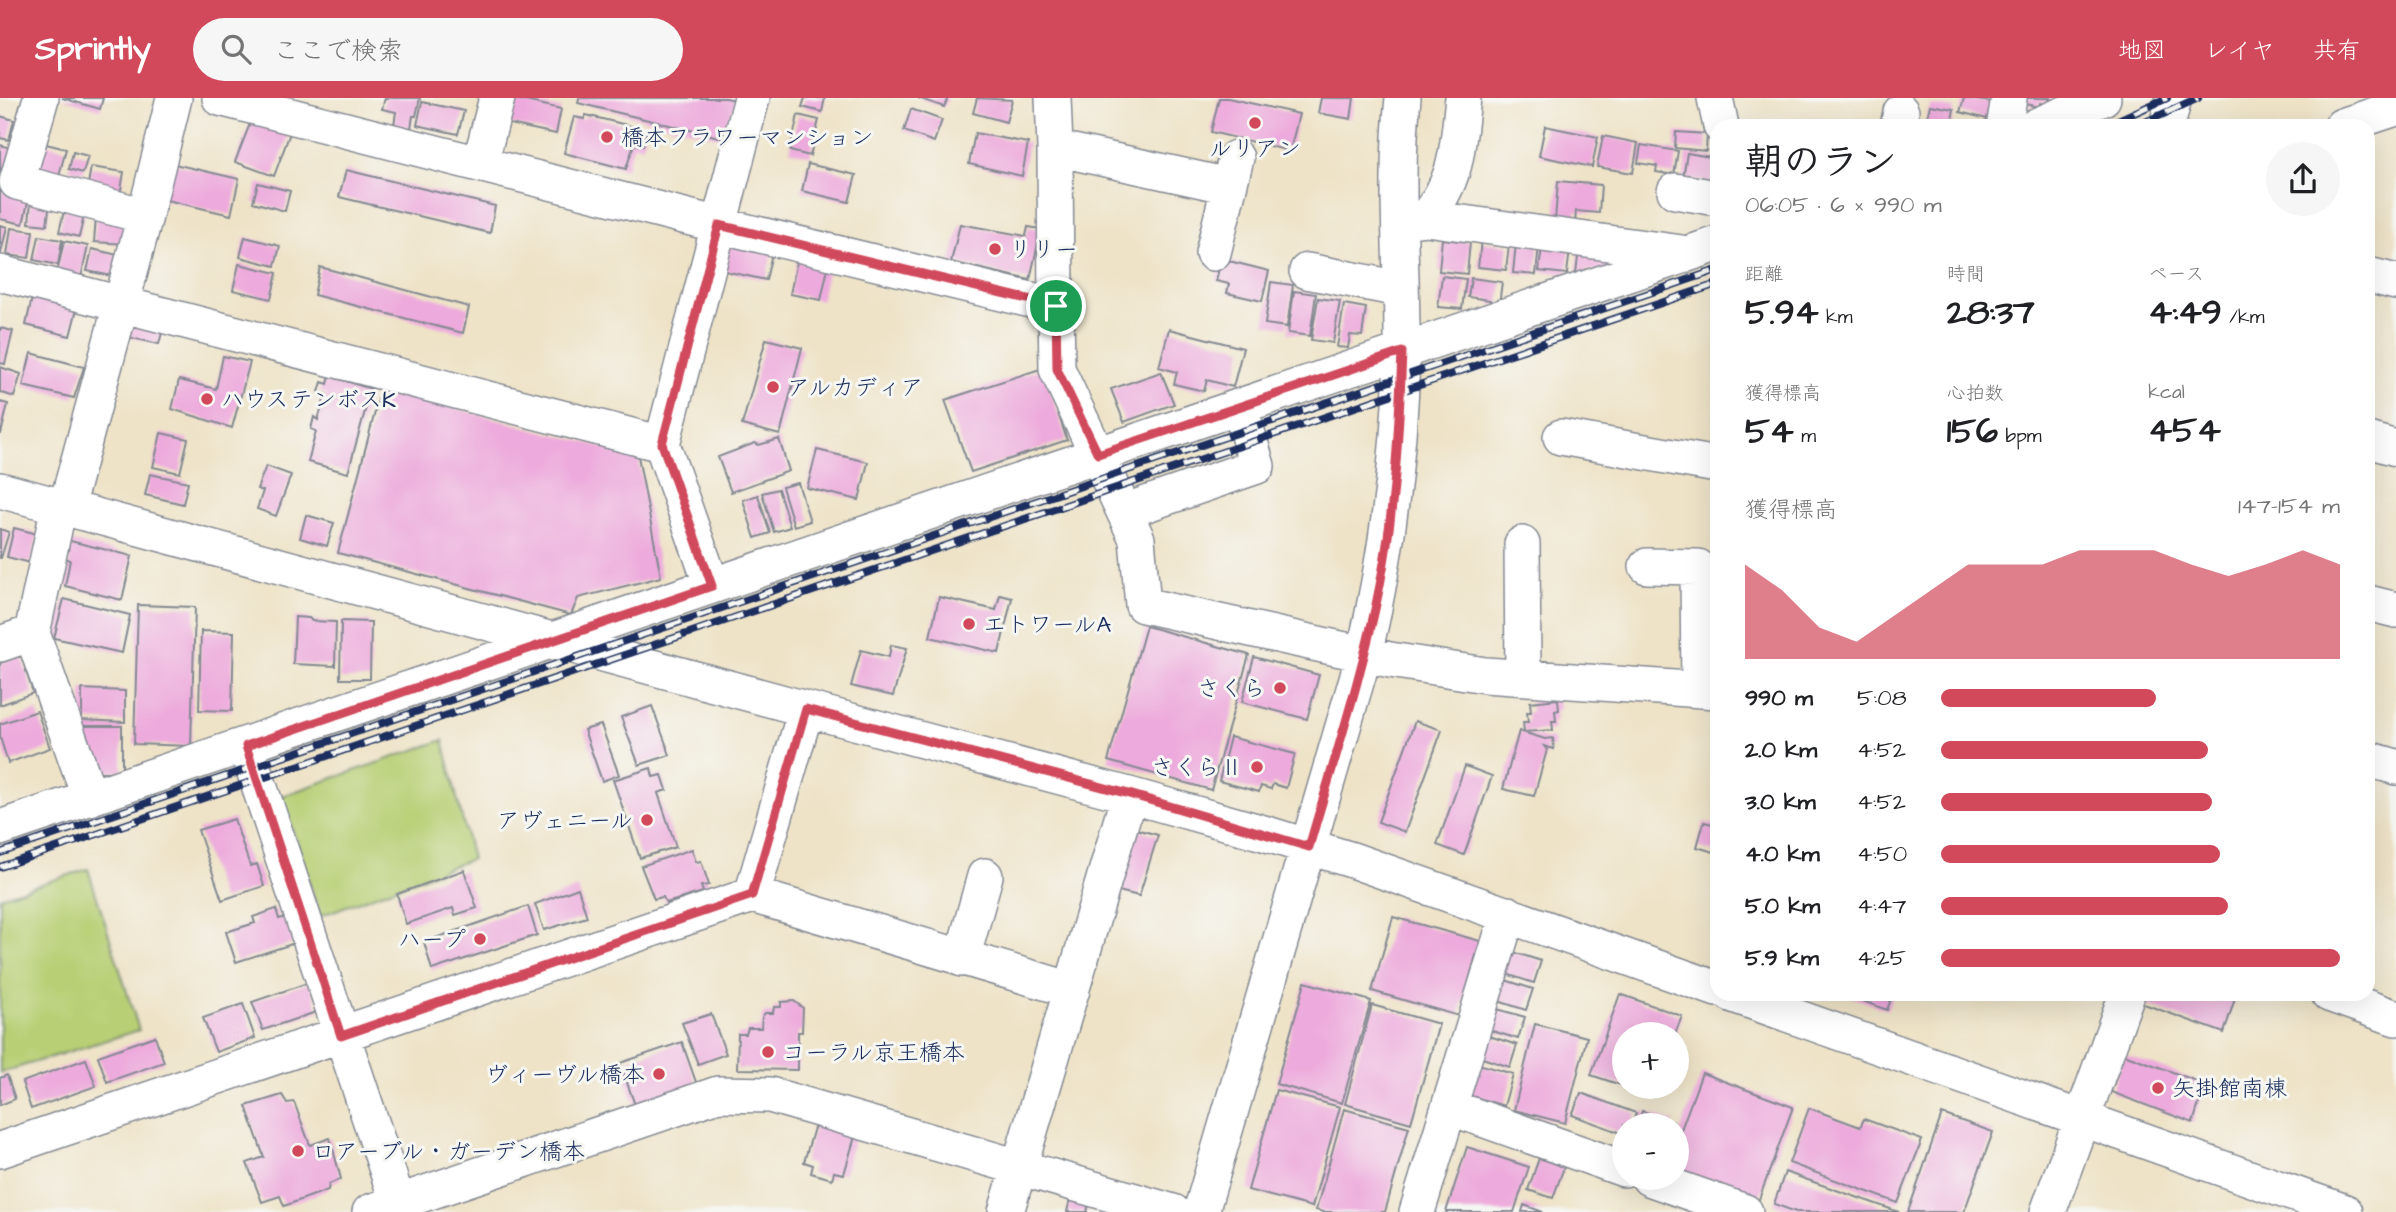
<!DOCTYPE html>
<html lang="ja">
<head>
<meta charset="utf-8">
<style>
	:root { --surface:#fff; --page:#f6f6f6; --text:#202124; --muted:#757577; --accent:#d1495b }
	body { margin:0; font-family:"Architects Daughter","Klee One",sans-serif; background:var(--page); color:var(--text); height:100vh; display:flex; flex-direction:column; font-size:26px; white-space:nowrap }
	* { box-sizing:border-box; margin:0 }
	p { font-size:23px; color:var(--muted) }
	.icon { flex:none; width:38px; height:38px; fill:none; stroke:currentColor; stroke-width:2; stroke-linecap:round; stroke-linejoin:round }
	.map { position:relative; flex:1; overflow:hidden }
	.sheet { position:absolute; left:1710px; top:21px; width:665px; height:882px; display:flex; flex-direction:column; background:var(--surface); border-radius:21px; box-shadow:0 7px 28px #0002 }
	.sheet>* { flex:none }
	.fabs { position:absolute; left:1612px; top:924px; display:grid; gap:14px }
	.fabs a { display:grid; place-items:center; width:77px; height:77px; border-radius:50%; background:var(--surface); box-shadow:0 7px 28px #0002; font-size:35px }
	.pin { position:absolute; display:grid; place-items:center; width:60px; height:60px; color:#fff; margin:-30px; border:4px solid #fff; border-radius:50%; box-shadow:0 2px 7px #0007 }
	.round { display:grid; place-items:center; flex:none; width:74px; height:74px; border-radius:37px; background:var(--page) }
	.overview { display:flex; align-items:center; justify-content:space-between; height:119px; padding:0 35px }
	h1 { font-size:38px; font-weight:700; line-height:52px }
	.metrics { display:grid; grid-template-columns:repeat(3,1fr); gap:10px; height:119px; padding:7px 35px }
	.metrics div { display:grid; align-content:center }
	.metrics b { font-size:35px; font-weight:700 }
	.metrics small { font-size:19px; font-weight:400 }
	.metrics p { font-size:19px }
	.chart { height:196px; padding:14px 35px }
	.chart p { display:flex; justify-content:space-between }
	.chart svg { width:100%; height:126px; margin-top:7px; fill:var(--accent); opacity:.7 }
	ul { padding:0 35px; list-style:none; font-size:23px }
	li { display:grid; grid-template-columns:112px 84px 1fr; align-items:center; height:52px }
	li i { height:18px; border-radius:9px; background:var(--accent) }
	header { display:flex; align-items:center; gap:42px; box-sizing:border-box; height:98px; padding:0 35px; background:var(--accent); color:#fff }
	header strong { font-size:33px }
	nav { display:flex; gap:38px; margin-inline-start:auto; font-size:24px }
	.search { width:490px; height:63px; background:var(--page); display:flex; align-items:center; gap:18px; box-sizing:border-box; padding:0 24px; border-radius:38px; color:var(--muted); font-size:26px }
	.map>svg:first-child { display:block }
	.green { fill:#b8cf74; stroke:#6a7f69; stroke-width:2 }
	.building { fill:#edaadc }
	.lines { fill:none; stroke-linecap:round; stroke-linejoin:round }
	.minor-casing { stroke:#848992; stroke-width:38 }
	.minor { stroke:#fff; stroke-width:35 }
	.rail-casing { stroke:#1b2f5e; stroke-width:8 }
	.rail { stroke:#f6f6f2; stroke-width:5; stroke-dasharray:16; stroke-linecap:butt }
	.route-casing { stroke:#fff; stroke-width:14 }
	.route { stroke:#d1495b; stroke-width:9 }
	.poi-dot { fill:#d1495b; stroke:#f6f6f2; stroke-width:2.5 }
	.labels { text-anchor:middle; stroke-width:6; stroke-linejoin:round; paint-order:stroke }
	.poi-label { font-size:23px; fill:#1b2f5e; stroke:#f6f6f2; text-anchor:start }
</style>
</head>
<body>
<header>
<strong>Sprintly</strong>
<div class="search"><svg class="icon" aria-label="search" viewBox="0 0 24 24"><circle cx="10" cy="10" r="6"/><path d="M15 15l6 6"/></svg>ここで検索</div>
<nav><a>地図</a><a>レイヤ</a><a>共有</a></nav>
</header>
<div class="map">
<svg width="2396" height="1114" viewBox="0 0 2396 1114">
	<rect width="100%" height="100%" fill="#f6f6f2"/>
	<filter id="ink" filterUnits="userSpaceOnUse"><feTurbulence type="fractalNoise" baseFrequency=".0143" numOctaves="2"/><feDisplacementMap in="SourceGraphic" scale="14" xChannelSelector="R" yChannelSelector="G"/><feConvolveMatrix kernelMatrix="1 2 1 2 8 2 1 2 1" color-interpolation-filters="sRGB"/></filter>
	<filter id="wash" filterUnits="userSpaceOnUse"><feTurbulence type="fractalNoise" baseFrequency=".00686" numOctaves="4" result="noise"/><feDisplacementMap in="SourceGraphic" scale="28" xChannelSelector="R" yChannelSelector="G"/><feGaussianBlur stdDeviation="1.57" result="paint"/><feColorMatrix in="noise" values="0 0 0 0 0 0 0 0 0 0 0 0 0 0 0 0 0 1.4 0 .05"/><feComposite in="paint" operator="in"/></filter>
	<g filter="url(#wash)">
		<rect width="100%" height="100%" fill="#eee3c7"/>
		<path class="green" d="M443,642L472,761L320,818L282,698Z
			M88,771L139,932L0,975V799Z"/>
		<g id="blocks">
			<path class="building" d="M62,0H103L100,11Z
				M385,0H420L416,18H413L411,30L394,27L396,14L382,11Z
				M512,0L561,11L556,36L505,25Z
				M579,0H726L736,2L723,40L578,5Z
				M805,0H825L822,14L802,9Z
				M918,0H948L944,9Z
				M977,0L1012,2L1006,24L973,15Z
				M1219,0H1228L1299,16L1290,53L1211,34Z
				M1321,0H1354L1351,21L1318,15Z
				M1964,0L1991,4L1987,21L1960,14Z
				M2017,0H2050L2048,6L2040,5L2039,9L2016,4Z
				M422,4L464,13L458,36L417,27Z
				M1930,7L1954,11L1951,28H1925Z
				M911,11L942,22L934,44L904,33Z
				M586,17L647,32L643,48L634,46L626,71L564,55L574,19L584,21Z
				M798,17L819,22L810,58L790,53Z
				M0,18L14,22L9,42L0,40Z
				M253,18L291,32L274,78L235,64Z
				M1545,28L1598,39L1592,69L1539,58Z
				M1676,34L1707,36L1706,53L1675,50Z
				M975,35L1028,45L1022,78L969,66Z
				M1603,38L1638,45L1633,75L1597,69Z
				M42,45L66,51L59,78L35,72Z
				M0,47L14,51L8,74L0,72Z
				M1641,47L1678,53L1674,77L1656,74L1657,68L1638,65Z
				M73,54L88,58L83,75L69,71Z
				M1687,55L1716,60L1711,85L1683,80Z
				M170,65L239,81L231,117L162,101Z
				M808,66L856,77L849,104L802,93Z
				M91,69L124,74L120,98L87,92Z
				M346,72L495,108L490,135L339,99Z
				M1558,83L1601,87L1599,115L1576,113L1575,124L1555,123Z
				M258,85L290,93L285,113L253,104Z
				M0,93L29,100L23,126L0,121Z
				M31,103L50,104L47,127L29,125Z
				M65,109L85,114L79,139L59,134Z
				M96,119L128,120L127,146L94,144Z
				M960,126L1026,138L1028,129L1041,131L1030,182L951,164Z
				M0,127L7,129L1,155H0Z
				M11,130L33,133L29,160L7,157Z
				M39,138L62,142L58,167L34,162Z
				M245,139L280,148L275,168L240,159Z
				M1442,141L1470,144L1467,176L1439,173Z
				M64,143L88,148L81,180L57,175Z
				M1481,144L1509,147L1506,172L1478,169Z
				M726,145L772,155L766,182L720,172Z
				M1516,145L1539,147L1536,177L1513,175Z
				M1542,148L1570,151L1567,176L1539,173Z
				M92,151L122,158L117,179L87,173Z
				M1579,151L1611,155L1608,175L1586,172V176L1576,175Z
				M1221,161L1269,173L1262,203L1227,195L1229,186L1216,183Z
				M797,163L828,170L821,202L790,196Z
				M239,166L277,175L271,201L233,192Z
				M320,169L469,209L463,235L314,197Z
				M1442,178L1466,181L1462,211L1438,209Z
				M1471,180L1502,184L1499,207L1490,206V202L1468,199Z
				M1271,184L1293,187L1287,229L1265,226Z
				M1294,193L1316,196L1310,238L1288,235Z
				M33,195L78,207L70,238L26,227Z
				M1318,200L1340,203L1333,245L1311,242Z
				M1344,206L1366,210L1362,238L1350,237L1348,250L1337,249Z
				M128,218L164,227L159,246L123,238Z
				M0,230L13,233L5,266L0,265Z
				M1169,231L1243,250L1233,289L1207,282L1204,293L1174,286L1177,274L1159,269Z
				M766,241L802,250L780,337L742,327Z
				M31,255L84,269L74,300L23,288Z
				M223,258L250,264L232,330L172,311L179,282L216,291Z
				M0,269L21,276L14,299L0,294Z
				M1043,270L1067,342L971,374L945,302Z
				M1161,274L1174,306L1124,324L1111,291Z
				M330,278L371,291L348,375L308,364L316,333L311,331L314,319L318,322L326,296L319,294L322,284L328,286Z
				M381,291L638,358L661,479L578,500L571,517L338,455Z
				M0,304L8,306L1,336H0Z
				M161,335L188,341L180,375L153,369Z
				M779,341L789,373L731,394L718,359L755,345L759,347Z
				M817,352L868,364L859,402L807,390Z
				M266,368L291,377L276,418L257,411L263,393L257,391Z
				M150,376L188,384L183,406L145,397Z
				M798,385L810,423L794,428L782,389Z
				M778,391L790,429L774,434L762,395Z
				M758,397L770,435L755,440L743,402Z
				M306,417L334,425L327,448L300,440Z
				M14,430L38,436L31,465L7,459Z
				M0,431L9,434L1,460H0Z
				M66,442L132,458L122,502L65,488L70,462L62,459Z
				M1000,497L1012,500L999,555L930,539L939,499L996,512Z
				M64,501L130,517L122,555L54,540Z
				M138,507L195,509L191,648L134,646Z
				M295,519L309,520L312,523L336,524L335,568L293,566Z
				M341,523L371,524L370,581H340Z
				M1146,528L1249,557L1211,692L1108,663Z
				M201,533L234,534L232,613L199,612Z
				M891,547L907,550L893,598L851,588L861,552L889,559Z
				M21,557L33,595L0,607V565Z
				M1254,559L1319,577L1307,621L1242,604Z
				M82,591L125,593V624L82,622Z
				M1558,601L1559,612L1555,613L1556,623H1552L1553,632L1524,634L1523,624H1528L1527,614H1531L1530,604Z
				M652,608L670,657L639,667L621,619Z
				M37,613L50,650L8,665L0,639V626Z
				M1415,623L1442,632L1405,734L1378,724Z
				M601,627L619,677L602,683L584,632Z
				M77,628H122V674H96V664H92Z
				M1519,633L1545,641L1553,640L1554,651L1544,648L1547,652L1534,698L1503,691Z
				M1230,639L1295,656L1286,690L1273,686L1271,691L1261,688L1259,694L1219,683Z
				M1465,668L1492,678L1464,757L1437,747Z
				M651,670L653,679L662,677L667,692L658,695L676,749L640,760L613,682Z
				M234,721L250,768L257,766L264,788L222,802L198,732Z
				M1704,724L1717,727V755L1697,749Z
				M1132,730L1158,737L1139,798L1114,792Z
				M692,751L696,764L701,763L709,787L701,788L703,794L666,805L663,799L654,801L641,768Z
				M464,772L477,810L455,817L453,810L406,826L397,796Z
				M578,790L587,819L544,832L535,806Z
				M528,808L537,837L432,872L424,844Z
				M276,811L279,821L286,819L295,845L236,864L226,834L255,825L253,819Z
				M1393,819L1480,843L1459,918L1372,893Z
				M1507,852L1541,863L1534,885L1500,874Z
				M1499,880L1533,891L1526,912L1492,901Z
				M310,884L319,913L263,932L252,904Z
				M1305,884L1371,903L1342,1005L1276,986Z
				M1620,896L1682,918L1675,936H1624V988L1591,977Z
				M1844,896H1893L1887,912Z
				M2144,896H2223L2235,900L2224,935L2141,905Z
				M794,903L803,910L802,934H798V972L737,971L738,936H746L748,930H761L762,919L765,915H773L774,909H781V904Z
				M243,906L255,940L216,954L203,920Z
				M1372,907L1439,926L1411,1025L1345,1006Z
				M1490,909L1525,919L1518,941L1483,930Z
				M711,916L726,956L698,966L682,925Z
				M1535,926L1587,939L1565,1025L1514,1012Z
				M1483,936L1517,947L1510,969L1476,958Z
				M155,938L164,964L107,984L98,958Z
				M682,944L697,987L635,1007L620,965Z
				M2124,956L2205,986L2193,1025L2111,994Z
				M86,961L96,988L31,1011L22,984Z
				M1475,965L1513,976L1504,1008L1465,996Z
				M1702,975L1793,1009L1758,1104L1676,1074V1045Z
				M7,977L15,1001L0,1007V980Z
				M1626,989H1657L1653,999Z
				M1276,992L1340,1009L1312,1109L1248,1092Z
				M1581,995L1636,1015L1632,1027H1624V1036L1572,1017Z
				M282,997L287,1005L294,1004L310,1047L330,1040L341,1081L329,1086L328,1092L284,1108L280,1098L262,1104L247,1065L264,1059L246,1008Z
				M1809,1010L1860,1029L1864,1021L1922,1042L1898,1105L1789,1065Z
				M1344,1011L1409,1029L1385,1114H1323L1316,1112Z
				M1642,1013L1674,1024L1673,1027H1638Z
				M1942,1016L1993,1034L1964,1114H1908Z
				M816,1023L856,1035L844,1076L834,1074L832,1081L811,1075L813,1067L804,1064Z
				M1467,1049L1529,1069L1514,1114H1446Z
				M1539,1060L1564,1069L1553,1100L1528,1092Z
				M1785,1074L1899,1114H1796L1774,1106Z
				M1070,1101L1089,1106L1087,1114H1067Z
				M1524,1107L1543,1114H1522Z"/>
		</g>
	</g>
	<g filter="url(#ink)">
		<use href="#blocks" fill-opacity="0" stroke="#848992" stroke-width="2"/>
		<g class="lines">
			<defs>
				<path id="minor" d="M41,0L17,84L145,118
					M220,0L719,127L1056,208L1057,271L1137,441L1143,507L1390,562L1485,577L1717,593
					M1053,0L1055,50L1056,208
					M1715,0L1721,28
					M1898,28L1901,14
					M2007,28L2005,24L2009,0
					M2036,28L2103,0
					M2167,28L2174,0
					M2342,28L2396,10
					M1055,50L1229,88
					M480,66L497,0
					M1675,93L1717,100
					M1426,120L1682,155
					M1406,122L1426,120C1459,79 1457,50 1463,0
					M1213,155L1236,60
					M1307,173L1400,191
					M0,175L662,346L712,488
					M2368,177L2396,184
					M1561,339L1717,367
					M2368,342L2396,350
					M662,346L752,0
					M0,392L806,611L1129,697L1267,736L1352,762L1717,891
					M59,408L32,535L90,700
					M66,410L145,118L174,0
					M1126,413L1257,368L1240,309
					M1522,446L1523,579
					M1647,468L1698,469L1699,592
					M2368,505L2396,512
					M0,546L32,535
					M246,648L401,1114
					M2368,661L2396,669
					M0,730L1717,146
					M752,797L806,611
					M962,861L985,778
					M1731,896L2345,1114
					M2329,896L2396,920
					M1449,1009L1624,1071
					M0,1052L752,797L1072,892
					M1649,1080L1745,1114
					M370,1114L718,996L770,997L1173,1114
					M1006,1114L1129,697
					M1201,1114L1364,557C1387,457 1400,358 1402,256C1403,170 1394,85 1403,0
					M1417,1114L1508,816
					M2048,1114L2127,896"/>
			</defs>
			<use href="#minor" class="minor-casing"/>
			<use href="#minor" class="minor"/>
			<defs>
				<path id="rail" d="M2105,28L2167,0
					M2137,28L2198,0
					M0,755L1717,172
					M0,769L1717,186"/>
			</defs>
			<use href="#rail" class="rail-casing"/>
			<use href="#rail" class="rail"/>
		</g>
	</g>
	<g class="lines" filter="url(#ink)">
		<defs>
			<path id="route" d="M719,127L1056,208L1057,271L1098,356L1402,254C1399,332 1395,410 1380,487C1363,575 1334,662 1309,749L1129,696L806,611L752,797L341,938L246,648L712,488L662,346Z"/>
		</defs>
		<use href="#route" class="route-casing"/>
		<use href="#route" class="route"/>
	</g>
	<g class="poi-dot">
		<circle cx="1255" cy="25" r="7"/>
		<circle cx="607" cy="39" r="7"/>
		<circle cx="995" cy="151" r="7"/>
		<circle cx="773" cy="289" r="7"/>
		<circle cx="207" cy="301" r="7"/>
		<circle cx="969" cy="526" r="7"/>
		<circle cx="1280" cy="590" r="7"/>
		<circle cx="1257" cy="669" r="7"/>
		<circle cx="647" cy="722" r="7"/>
		<circle cx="480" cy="841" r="7"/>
		<circle cx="768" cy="954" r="7"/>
		<circle cx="659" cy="976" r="7"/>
		<circle cx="2158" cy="990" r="7"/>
		<circle cx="298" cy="1053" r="7"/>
	</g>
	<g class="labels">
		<g class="poi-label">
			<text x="621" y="47">橋本フラワーマンション</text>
			<text x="1255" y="58" text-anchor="middle">ルリアン</text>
			<text x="1009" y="159">リリー</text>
			<text x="787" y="297">アルカディア</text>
			<text x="221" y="309">ハウステンボスK</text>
			<text x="983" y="534">エトワールA</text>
			<text x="1266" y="598" text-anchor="end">さくら</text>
			<text x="1243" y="677" text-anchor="end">さくらⅡ</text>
			<text x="633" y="730" text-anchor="end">アヴェニール</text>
			<text x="466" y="849" text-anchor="end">ハープ</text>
			<text x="782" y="962">コーラル京王橋本</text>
			<text x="645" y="984" text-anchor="end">ヴィーヴル橋本</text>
			<text x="2172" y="998">矢掛館南棟</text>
			<text x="312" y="1061">ロアーブル・ガーデン橋本</text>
		</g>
	</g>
</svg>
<div class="fabs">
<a>+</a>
<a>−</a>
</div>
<div class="pin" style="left:1056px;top:208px;background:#1e9e55"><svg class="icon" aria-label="arrive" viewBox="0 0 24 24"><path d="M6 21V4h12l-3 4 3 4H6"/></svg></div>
<section class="sheet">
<div class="overview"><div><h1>朝のラン</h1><p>06:05 · 6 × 990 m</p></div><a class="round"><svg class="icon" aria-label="share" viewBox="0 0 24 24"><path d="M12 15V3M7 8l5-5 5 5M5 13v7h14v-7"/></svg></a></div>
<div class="metrics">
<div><p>距離</p><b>5.94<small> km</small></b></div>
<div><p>時間</p><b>28:37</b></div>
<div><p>ペース</p><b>4:49<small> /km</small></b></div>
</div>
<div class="metrics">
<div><p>獲得標高</p><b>54<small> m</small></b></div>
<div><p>心拍数</p><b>156<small> bpm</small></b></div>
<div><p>kcal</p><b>454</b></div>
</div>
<div class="chart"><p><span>獲得標高</span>147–154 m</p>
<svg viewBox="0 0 160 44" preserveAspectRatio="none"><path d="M0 44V11L10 20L20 33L30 38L40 29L50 20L60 11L70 11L80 11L90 6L100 6L110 6L120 11L130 15L140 11L150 6L160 11V44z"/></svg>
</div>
<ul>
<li><b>990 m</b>5:08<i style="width:54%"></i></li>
<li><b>2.0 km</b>4:52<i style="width:67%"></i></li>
<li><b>3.0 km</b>4:52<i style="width:68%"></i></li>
<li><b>4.0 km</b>4:50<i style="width:70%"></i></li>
<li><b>5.0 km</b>4:47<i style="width:72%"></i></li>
<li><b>5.9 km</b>4:25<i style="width:100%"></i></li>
</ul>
</section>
</div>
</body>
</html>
